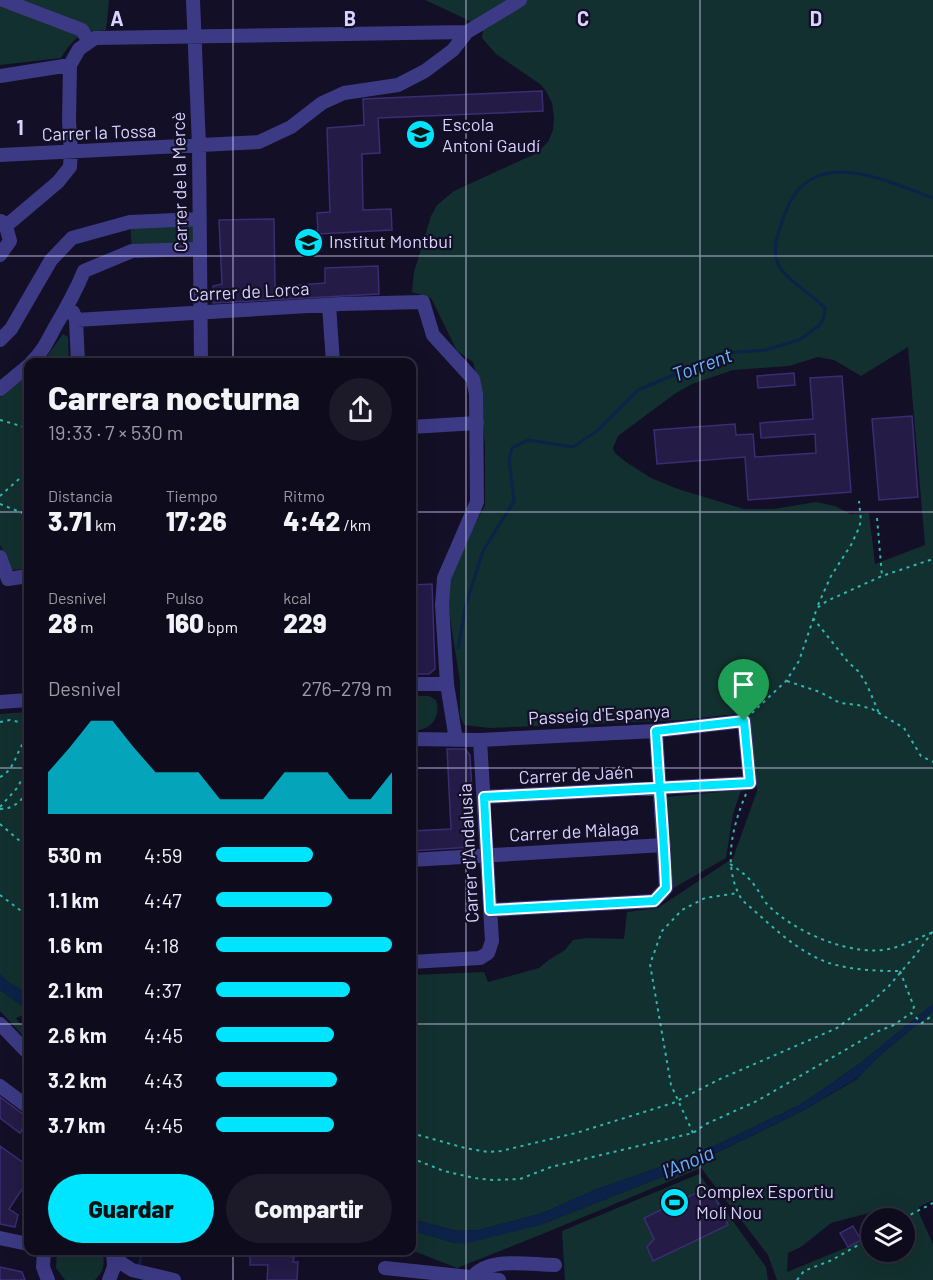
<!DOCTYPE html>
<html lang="es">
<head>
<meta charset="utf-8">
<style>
	:root { --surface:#0e0b1c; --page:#1c1929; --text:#f1f3f6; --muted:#9b9ba3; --line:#2e2b3b; --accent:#00e5ff }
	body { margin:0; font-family:Barlow,sans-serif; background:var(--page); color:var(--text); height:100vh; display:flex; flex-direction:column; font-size:22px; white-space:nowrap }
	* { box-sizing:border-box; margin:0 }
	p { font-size:20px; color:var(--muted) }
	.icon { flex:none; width:33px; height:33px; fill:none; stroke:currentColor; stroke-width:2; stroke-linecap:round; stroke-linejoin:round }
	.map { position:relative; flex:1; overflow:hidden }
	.panel { position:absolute; left:24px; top:358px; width:392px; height:897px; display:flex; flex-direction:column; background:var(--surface); border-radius:12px; box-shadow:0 6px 24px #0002,0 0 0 2px var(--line) }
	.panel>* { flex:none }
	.controls { position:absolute; left:861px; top:1208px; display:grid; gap:12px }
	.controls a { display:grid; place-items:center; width:54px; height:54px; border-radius:50%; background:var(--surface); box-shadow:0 6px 24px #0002,0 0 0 2px var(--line); font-size:30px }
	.pin { position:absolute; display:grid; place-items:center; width:51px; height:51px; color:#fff; margin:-62px -26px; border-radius:50% 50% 50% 0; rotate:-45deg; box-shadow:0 0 6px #0007 }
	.pin .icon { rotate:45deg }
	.round { display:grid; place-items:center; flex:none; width:63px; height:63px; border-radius:32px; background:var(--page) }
	.overview { display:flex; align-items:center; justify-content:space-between; height:102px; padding:0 24px }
	h1 { font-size:33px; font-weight:800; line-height:45px }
	.metrics { display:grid; grid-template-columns:repeat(3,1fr); gap:9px; height:102px; padding:6px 24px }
	.metrics div { display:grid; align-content:center }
	.metrics b { font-size:26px; font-weight:800 }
	.metrics small { font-size:16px; font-weight:400 }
	.metrics p { font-size:16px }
	.chart { height:168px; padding:12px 24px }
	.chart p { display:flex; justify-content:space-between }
	.chart svg { width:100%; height:108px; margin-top:6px; fill:var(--accent); opacity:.7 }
	.cta { display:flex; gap:12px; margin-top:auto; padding:12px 24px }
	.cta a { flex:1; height:69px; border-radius:36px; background:var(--accent); color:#111; font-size:24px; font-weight:800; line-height:69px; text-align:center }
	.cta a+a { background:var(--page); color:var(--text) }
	ul { padding:0 24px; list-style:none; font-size:20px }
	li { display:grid; grid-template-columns:96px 72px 1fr; align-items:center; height:45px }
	li i { height:15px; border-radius:8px; background:var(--accent) }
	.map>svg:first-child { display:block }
	.green { fill:#12302f; fill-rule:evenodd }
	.water { fill:#0c2248 }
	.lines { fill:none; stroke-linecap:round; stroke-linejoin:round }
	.stream { stroke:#0c2248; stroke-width:3 }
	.building { fill:#241b47; stroke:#3b2d73; stroke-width:1.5 }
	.path { stroke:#2fb8b0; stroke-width:2; stroke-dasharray:3 4.5; stroke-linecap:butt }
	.minor { stroke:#3d3a85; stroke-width:14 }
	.route-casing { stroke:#fff; stroke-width:12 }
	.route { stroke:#00e5ff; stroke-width:8 }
	.grid { fill:none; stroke:#d9d4ff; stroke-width:1.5; stroke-opacity:0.55 }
	.labels { text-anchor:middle; stroke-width:4.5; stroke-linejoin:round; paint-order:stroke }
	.poi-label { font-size:18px; fill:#d9d4ff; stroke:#130f26; text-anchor:start }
	.street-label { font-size:18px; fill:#d9d4ff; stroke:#130f26 }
	.water-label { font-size:20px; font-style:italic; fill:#62b6ff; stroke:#130f26 }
	.grid-label { font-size:20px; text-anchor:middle; font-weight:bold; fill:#d9d4ff; stroke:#130f26; stroke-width:4.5; stroke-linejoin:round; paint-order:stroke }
</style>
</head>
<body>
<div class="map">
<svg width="933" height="1280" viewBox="0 0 933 1280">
	<rect width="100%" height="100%" fill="#130f26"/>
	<path class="green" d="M0,0H109L106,30C80,32 75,36 61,58L0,65Z
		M425,0H933V1004L858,1065L800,1105L695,1155L597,1189L540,1214L478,1230L457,1231L411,1219V975L484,972L488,982L539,968L550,959L565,950L573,940L587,938L624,939L627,912L658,908L733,858L757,791L751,726L734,714L682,720L489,728L464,725L460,715V682L446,592L450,570L485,505V446L479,386L473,362L457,351L431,298L412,292L414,272L431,216L437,205L454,191L537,153L548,142L553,130L554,117L552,103L546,91L540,84L496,54L482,38L483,31L468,20ZM908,347L925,545L875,564L869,513L850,514L835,506L816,502L774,509H744L678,489L651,478L626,462L615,453L613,448L618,436L676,393L692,384L733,370L789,366L818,357L834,360L861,376Z
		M199,219V249L132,251L130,222Z
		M63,334L68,337L69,363H42Z
		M28,376V569L12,570L0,545V397Z
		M411,696H429L436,700C442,719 429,731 411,731Z
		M28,712V995L4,979L0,974V714Z
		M741,790L733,814L726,858L670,890L666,797Z
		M0,990L28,1010V1013L16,1018L20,1024L28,1021V1041L0,1011Z
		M933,1011V1200L919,1207V1213L933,1244V1280H777L768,1255L701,1168L545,1233L457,1268L411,1250V1230L455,1243L540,1225L694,1164L804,1110L857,1079L878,1057ZM888,1208L892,1209L895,1218H904V1251H872L871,1234L848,1247L787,1272L788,1253L801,1247L831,1223Z
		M699,1174L766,1267L768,1280H565L562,1231Z
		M57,1251H102C106,1263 103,1272 95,1280H65L56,1268Z"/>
	<path class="water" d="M0,974L4,979L28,995V1010L0,990Z
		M933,1004V1011L878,1057L859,1077L804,1110L694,1164L540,1225L464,1244L455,1243L411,1230V1219L457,1231L478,1230L540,1214L597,1189L695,1155L800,1105L858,1065Z"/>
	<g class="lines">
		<path class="stream" d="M458,648L466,604L483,551L514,501L509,459L512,448L528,440L573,447L597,431L638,390L726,353L766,350L799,340L820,325L824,317L825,308C812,294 786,280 778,264C771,248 779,231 784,216C809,142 883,180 933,198
			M139,1267L142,1251"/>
	</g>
	<path class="building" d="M542,91L543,111L378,118L380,153L362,154L363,210L391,209L392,230L318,234L317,213L330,212L327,128L364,125L363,99Z
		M274,219L275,287L325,283V268L378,266L379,294L213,303V286L222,284L219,220Z
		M794,373L795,385L758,388L757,376Z
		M842,376L851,492L748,500L745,457L657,464L654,430L735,424L736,435L753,434L755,457L816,453L815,434L761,438L760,423L813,419L810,378Z
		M912,416L918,497L879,500L872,419Z
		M432,584L435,669L429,674H411V585Z
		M447,749H465L470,755L475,845L472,847L411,851V831L451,829Z
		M0,1097L28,1118L20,1133L0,1118Z
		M0,1146L28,1166V1180L9,1209L18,1215L15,1227L0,1224Z
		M698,1192L701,1199L713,1193L728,1225L653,1261L647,1247L654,1239L644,1218Z
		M853,1226L861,1240L848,1247L840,1233Z
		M250,1251H277V1255L294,1257L293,1262H298L297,1280H267L268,1265H250Z
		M0,1267L22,1272L25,1280H0Z"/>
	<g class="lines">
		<path class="path" d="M0,420L28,428
			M0,496L28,471
			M0,504L28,515
			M877,518L882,576
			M818,605L831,576L851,545L858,530L861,521L859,501
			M813,618L848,662L859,672L867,685L879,713
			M787,681L820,692L840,703L858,705L872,709L904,728L921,756L933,762
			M752,713L786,681L799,661L817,608L827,601L882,576L933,559
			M0,722L10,720L28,724
			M0,777C13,771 15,757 22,745L28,744
			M746,794C732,827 722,867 742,900C769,923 795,951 829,963C851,970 876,971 899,971
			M0,807L18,787L28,766
			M0,809C14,809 21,801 28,791
			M0,824L28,848
			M730,864C741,871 750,878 757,889C761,894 763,900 767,904C793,932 855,959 893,948C905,945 918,938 931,933
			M0,895L28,916
			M900,971L914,1007L911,1013
			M411,1133L465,1148L488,1152L501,1151L576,1133L673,1103L720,1079L837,1028L869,1004L889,986L917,953L933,931
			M693,1133L671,1085L650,964L662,931L682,910L705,898L738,893
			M411,1158L444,1171L474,1178L493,1180L520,1179L551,1167L693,1133L706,1124L757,1101L876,1032L894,1025L911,1013L922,1023L933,1015
			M904,1218L933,1203
			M797,1280L804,1271L832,1260L872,1237"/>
		<path class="minor" d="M3,0L82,30L89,42
			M193,0L199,146L201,363
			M0,76L70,65
			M0,155L259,142L291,127L322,103L344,93L398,85L425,71L453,50L467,32L520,0
			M6,226L58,182L70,167L71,151L69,121L70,65L79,49L95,38L467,32
			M0,255L10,241L6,226L1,221
			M329,305L333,363
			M73,312L76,320L78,363
			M76,320L341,304L423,302L433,335L473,379L476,394L477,502L444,578L442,605L447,684L456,740
			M0,340L11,329L51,260L72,238L130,222L199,219
			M31,363C43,351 47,342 55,327C67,307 75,293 84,271L132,251L199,249
			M0,389L28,366
			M411,427L477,423
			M0,557L8,579L28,576
			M411,684H447
			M0,702L28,700
			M411,739L480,740L656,731L744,721L750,783L484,797
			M411,860L664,845
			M490,910L654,901L666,888L656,731
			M411,962L480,958L488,953L492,941L480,740
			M0,1024L28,1053
			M0,1086L28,1107
			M0,1238L28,1244
			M44,1251L43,1267L48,1280
			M114,1258L132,1270L174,1280
			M385,1268L499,1280
			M109,1280L114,1267L113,1251
			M470,1280C486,1255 529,1265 555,1265"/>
	</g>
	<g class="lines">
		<defs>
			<path id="route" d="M744,721L656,731C659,784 664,836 666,888L654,901L490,910L484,797L750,783L744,721"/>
		</defs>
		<use href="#route" class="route-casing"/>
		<use href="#route" class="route"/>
	</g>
	<path class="grid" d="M233,0V363M466,0V1280M700,0V1280M0,256H933M0,512H28M411,512H933M0,768H28M411,768H933M0,1024H28M411,1024H933M233,1251V1280"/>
	<defs>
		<symbol id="school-disc" viewBox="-11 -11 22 22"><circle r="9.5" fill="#00e5ff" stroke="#130f26"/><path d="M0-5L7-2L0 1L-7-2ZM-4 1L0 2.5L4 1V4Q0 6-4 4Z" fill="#111"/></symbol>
		<symbol id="stadium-disc" viewBox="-11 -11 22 22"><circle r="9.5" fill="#00e5ff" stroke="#130f26"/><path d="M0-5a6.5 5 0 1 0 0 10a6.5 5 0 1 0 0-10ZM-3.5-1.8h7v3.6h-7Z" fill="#111"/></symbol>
	</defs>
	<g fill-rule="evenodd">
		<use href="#school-disc" x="404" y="118" width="33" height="33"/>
		<use href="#school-disc" x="292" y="226" width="33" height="33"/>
		<use href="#stadium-disc" x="658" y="1186" width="33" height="33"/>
	</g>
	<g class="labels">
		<g class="poi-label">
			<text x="442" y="131">Escola<tspan x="442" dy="21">Antoni Gaudí</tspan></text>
			<text x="329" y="248">Institut Montbui</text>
			<text x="696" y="1198">Complex Esportiu<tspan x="696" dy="21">Molí Nou</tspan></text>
		</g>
		<g class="street-label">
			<text transform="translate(99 133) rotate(-2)" y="6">Carrer la Tossa</text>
			<text transform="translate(180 182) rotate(-91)" y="6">Carrer de la Mercè</text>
			<text transform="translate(249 292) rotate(-3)" y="6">Carrer de Lorca</text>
			<text transform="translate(599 715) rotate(-3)" y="6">Passeig d'Espanya</text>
			<text transform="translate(576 775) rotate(-3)" y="6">Carrer de Jaén</text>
			<text transform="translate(574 832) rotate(-3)" y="6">Carrer de Màlaga</text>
			<text transform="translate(469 853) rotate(-93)" y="6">Carrer d'Andalusia</text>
		</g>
		<g class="water-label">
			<text transform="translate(702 365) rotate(-20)" y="7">Torrent</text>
			<text transform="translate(688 1162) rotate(-23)" y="7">l'Anoia</text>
		</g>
	</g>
	<g class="grid-label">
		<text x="117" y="26">A</text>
		<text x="350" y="26">B</text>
		<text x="583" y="26">C</text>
		<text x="816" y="26">D</text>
		<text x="20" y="135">1</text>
	</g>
</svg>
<div class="controls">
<a><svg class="icon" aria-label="layers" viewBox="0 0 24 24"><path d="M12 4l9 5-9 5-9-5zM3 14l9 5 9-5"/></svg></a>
</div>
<div class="pin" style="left:744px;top:721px;background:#1e9e55"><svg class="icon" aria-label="arrive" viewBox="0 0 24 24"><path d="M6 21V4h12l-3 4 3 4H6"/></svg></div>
<section class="panel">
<div class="overview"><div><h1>Carrera nocturna</h1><p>19:33 · 7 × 530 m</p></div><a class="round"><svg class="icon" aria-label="share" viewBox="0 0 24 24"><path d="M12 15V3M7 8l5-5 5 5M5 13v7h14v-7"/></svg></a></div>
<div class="metrics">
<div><p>Distancia</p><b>3.71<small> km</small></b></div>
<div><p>Tiempo</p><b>17:26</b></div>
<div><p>Ritmo</p><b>4:42<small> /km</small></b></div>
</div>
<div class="metrics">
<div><p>Desnivel</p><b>28<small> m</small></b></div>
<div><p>Pulso</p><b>160<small> bpm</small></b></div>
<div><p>kcal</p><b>229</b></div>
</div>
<div class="chart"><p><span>Desnivel</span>276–279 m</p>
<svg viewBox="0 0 160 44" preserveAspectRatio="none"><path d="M0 44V27L10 17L20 6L30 6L40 17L50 27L60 27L70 27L80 38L90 38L100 38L110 27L120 27L130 27L140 38L150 38L160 27V44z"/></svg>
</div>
<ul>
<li><b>530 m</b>4:59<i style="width:55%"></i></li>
<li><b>1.1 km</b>4:47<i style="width:66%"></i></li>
<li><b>1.6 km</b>4:18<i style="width:100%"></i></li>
<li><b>2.1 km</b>4:37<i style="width:76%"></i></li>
<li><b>2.6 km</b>4:45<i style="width:67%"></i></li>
<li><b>3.2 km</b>4:43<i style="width:69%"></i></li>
<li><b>3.7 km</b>4:45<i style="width:67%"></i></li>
</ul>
<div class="cta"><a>Guardar</a><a>Compartir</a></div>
</section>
</div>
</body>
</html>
